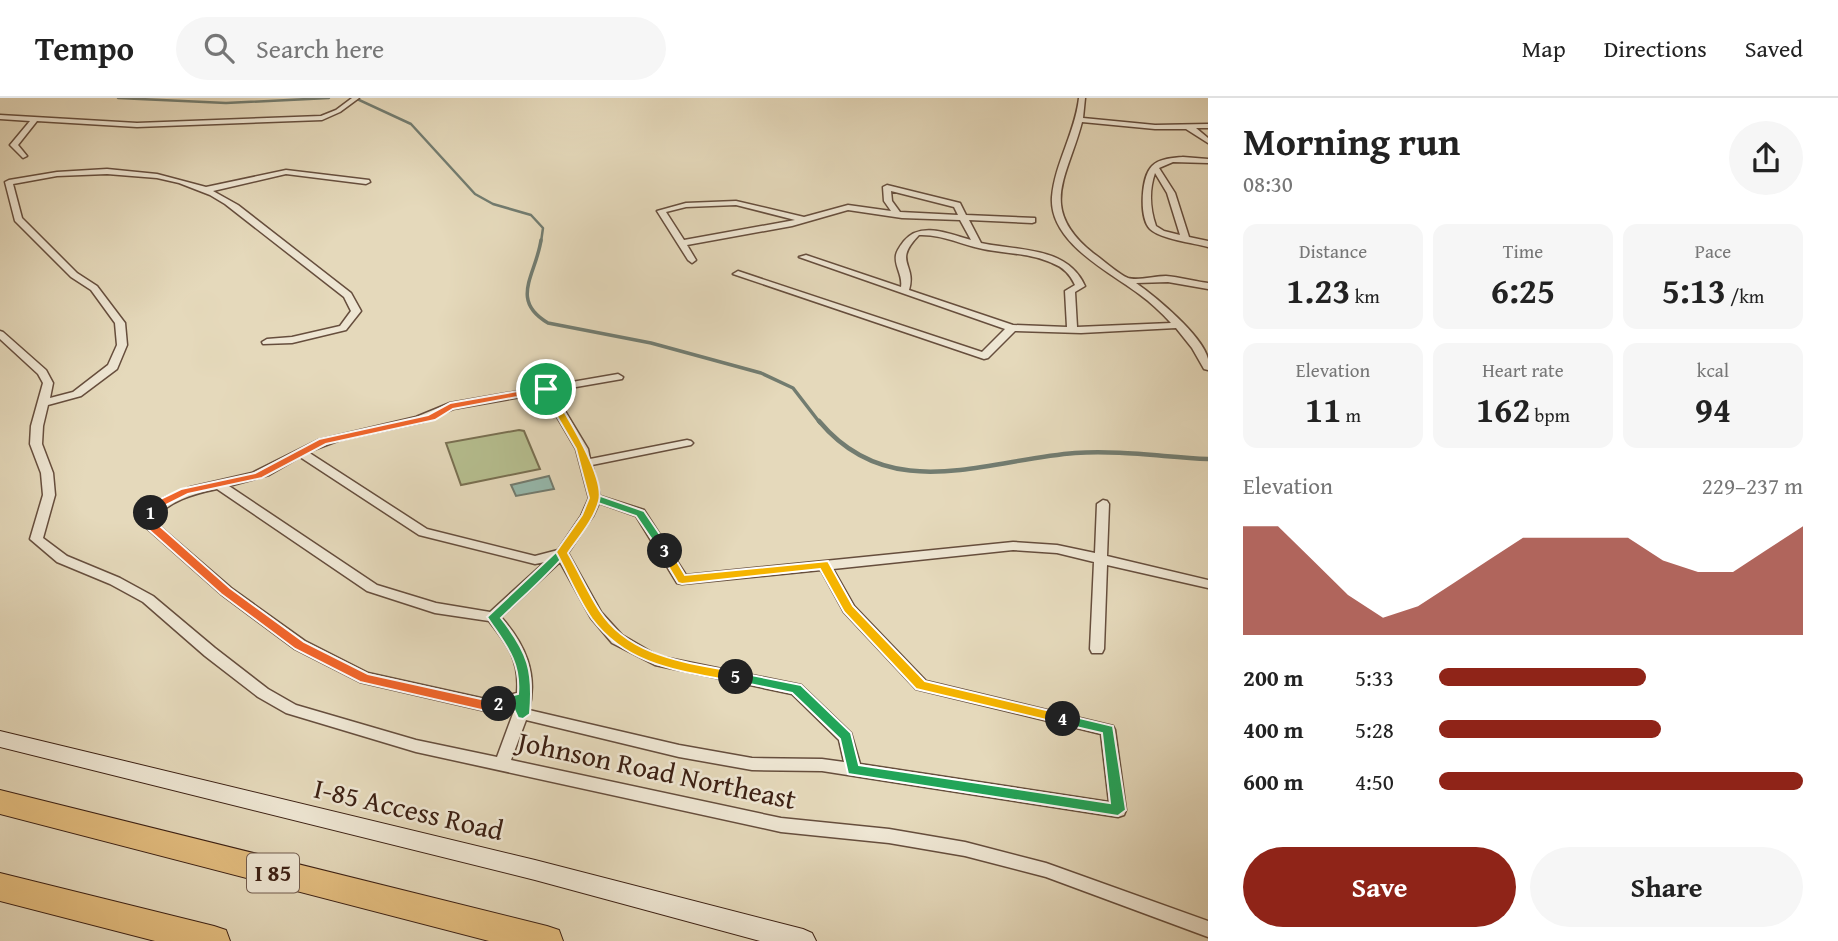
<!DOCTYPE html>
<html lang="en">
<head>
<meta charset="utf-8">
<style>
	:root { --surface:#fff; --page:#f6f6f6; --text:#222; --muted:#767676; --line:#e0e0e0; --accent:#8f2418 }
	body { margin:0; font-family:"Gentium Book Plus",serif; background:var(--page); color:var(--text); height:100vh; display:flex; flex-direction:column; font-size:26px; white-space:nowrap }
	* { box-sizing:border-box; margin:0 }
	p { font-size:23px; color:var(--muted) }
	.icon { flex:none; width:38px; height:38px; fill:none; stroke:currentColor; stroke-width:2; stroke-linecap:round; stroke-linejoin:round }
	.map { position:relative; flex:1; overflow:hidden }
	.drawer { display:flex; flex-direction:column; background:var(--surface); width:630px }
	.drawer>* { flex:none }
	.pin { position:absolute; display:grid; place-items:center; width:60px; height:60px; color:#fff; margin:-30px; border:4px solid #fff; border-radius:50%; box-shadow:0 2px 7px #0007 }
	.km { position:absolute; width:35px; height:35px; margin:-18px; border-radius:50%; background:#222; color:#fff; font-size:19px; line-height:35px; text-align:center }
	.round { display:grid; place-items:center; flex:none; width:74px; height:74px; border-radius:37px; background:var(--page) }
	.head { display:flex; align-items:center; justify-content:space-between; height:119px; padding:0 35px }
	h1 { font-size:38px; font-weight:800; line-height:52px }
	.figures { display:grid; grid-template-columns:repeat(3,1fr); gap:10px; height:119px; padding:7px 35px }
	.figures div { display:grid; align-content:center; border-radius:14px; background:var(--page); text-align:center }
	.figures b { font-size:35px; font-weight:800 }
	.figures small { font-size:19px; font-weight:400 }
	.figures p { font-size:19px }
	.chart { height:196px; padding:14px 35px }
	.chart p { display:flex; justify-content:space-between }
	.chart svg { width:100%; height:126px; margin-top:7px; fill:var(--accent); opacity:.7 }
	.primary-button { display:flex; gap:14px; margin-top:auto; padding:14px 35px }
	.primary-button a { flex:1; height:80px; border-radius:42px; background:var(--accent); color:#fff; font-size:28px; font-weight:800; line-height:80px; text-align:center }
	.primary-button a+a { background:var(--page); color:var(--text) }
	ul { padding:0 35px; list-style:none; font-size:23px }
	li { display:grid; grid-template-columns:112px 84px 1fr; align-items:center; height:52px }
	li i { height:18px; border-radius:9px; background:var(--accent) }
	header { display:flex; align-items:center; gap:42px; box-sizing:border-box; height:98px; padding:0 35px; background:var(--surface); border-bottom:2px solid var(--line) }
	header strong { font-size:33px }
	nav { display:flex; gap:38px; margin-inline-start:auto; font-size:24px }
	.search { width:490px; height:63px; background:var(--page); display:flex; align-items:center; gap:18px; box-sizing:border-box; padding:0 24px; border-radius:38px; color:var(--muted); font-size:26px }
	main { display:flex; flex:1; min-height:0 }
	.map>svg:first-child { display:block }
	.green { fill:#b6bf90; stroke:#797052; stroke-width:2 }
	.water { fill:#96baae; stroke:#727c70; stroke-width:2 }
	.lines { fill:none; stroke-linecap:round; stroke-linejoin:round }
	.stream-far2 { stroke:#727c70; stroke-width:2.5 }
	.stream-far1 { stroke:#727c70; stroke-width:3.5 }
	.stream { stroke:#727c70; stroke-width:4.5 }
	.minor-casing { stroke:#664e3d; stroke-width:3 }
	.secondary-casing { stroke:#3c2013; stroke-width:2 }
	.motorway-casing { stroke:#3c2013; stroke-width:2 }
	.minor { fill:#eee6d3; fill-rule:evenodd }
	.secondary { fill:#eee6d3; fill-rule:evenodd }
	.motorway { fill:#e2bc7e; fill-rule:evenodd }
	.split-1 { fill:#f0652b; stroke:#fff; stroke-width:2 }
	.split-2 { fill:#f0652b; stroke:#fff; stroke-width:2 }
	.split-3 { fill:#22a559; stroke:#fff; stroke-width:2 }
	.split-4 { fill:#f5b400; stroke:#fff; stroke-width:2 }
	.split-5 { fill:#22a559; stroke:#fff; stroke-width:2 }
	.split-6 { fill:#f5b400; stroke:#fff; stroke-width:2 }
	.labels { text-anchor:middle; stroke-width:5; stroke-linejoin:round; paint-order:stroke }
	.shield { fill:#eee6d3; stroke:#715b4d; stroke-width:2 }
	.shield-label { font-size:23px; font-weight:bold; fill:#3c2013 }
	.near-street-label { font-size:28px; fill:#3c2013; stroke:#eee6d3 }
</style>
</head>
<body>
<header>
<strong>Tempo</strong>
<div class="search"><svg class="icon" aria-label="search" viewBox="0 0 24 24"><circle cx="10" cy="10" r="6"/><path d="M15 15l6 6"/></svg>Search here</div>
<nav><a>Map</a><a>Directions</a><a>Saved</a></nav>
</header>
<main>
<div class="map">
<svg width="1208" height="843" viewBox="0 0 1208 843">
	<rect width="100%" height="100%" fill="#e5d9bb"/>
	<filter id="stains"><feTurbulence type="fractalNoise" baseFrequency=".00286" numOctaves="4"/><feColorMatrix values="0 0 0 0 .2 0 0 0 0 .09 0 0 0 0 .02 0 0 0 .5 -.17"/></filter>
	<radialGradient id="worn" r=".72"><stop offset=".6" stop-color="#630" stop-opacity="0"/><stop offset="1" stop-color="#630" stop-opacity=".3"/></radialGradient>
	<path class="green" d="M519,332L524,333L540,371L461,387L446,345Z"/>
	<path class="water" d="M549,378L554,391L516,398L511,387Z"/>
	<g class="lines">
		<path class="stream-far2" d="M118,0L226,5L329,0
			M355,0L411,26L475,96L493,106L531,117L543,130L541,144"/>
		<path class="stream-far1" d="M541,142C536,177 509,202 548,225L651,245L761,275L793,290L820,325"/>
		<path class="stream" d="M819,323C890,408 985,362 1075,355C1119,352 1164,359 1208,361"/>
		<defs>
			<path id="minor" d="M352,0H359L340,14L322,22L137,29L37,23L18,47L27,58L23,60L10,47L30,23L0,21V17L137,25L321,18L336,12Z
				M1079,0H1085L1083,20L1155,27L1208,26V30H1196L1208,40V45L1186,31H1155L1082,24C1068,79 1037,110 1093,155C1102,161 1118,176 1128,180C1138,183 1154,178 1166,178C1179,179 1194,183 1208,185V191L1168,184L1136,185C1156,199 1203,238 1208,261C1208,265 1208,268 1208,272L1204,271L1192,250L1176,230L1081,235L1015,233L988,260L984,261L733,176L738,173L741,174L982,254L1005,231L799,159L806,157L901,189C903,177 894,168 896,157C897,152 901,147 904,143C921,123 949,136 971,142L960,122L902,120L848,112L792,128L687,147L696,162L692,165L688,162L657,113L686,105L736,103L804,119L848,107L891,113L884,103L883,89L887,87L960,105L966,117L1035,120V124L1032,125L969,122L981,145C1018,153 1067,148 1085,188L1075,194L1077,229L1171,225C1161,214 1150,204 1139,196C1108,173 1049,144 1052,99C1055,65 1075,35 1079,0ZM891,93L954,109L958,117L900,114L892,103ZM736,107L795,122L684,142L666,114L686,109ZM919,137C942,136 962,147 983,151C1006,156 1031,155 1052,165C1063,169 1070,176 1075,187L1065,193L1067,229L1013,227L909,192C917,165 892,165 919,137Z
				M1183,59L1208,61V65L1173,64L1159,70L1175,95L1189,139L1208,143V149C1194,145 1160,141 1150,131C1139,120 1141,79 1152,68C1160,60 1173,60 1183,59ZM1155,75L1167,95L1180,137L1164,133L1156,128C1150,111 1149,92 1155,75Z
				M107,71L157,76L206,89L286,72L369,82L370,84L366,86L286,76L213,93L238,107L351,195L361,213L346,232L292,245L263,246L262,244L267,241L292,239L340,228L351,213L344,199L225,106L210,97L179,85L157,80L107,76L57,78L13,86L22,120L77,175L97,188L125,225L127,247L117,271L81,298L48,307L43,328L42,346L53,375L55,397L43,440L67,458L120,480L153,498L215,550L268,591L296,607L416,642L497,659L514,613L511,607L490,614L360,584L295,551L221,496L141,425L139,422L151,408L164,400L191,389L252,375L318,342L416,319L450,305L618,276L623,279L622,281L553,293L588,351L590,361L687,342L691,343L693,345L691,347L592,367L600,398L644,412L686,477L1013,444L1057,447L1095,455L1097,406L1103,402L1107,403L1109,406L1107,458L1208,482V490L1107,467L1104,551L1102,555H1092L1090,551L1094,464L1057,455L1013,452L833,471L854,508L926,583L1113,628L1115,632L1126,712L1124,717L1118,719L822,673L752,672L679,659L526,622L511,662L781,720L889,731L965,744L1046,765L1208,823V839L1046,779L965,758L889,745L781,734L416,654L286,615L258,599L205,558L143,504L110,486L57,464L30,441L43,397L41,375L30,346L31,328L43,285L38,276L0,241V233L3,234L46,272L53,285L50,300L73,294L108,267L117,247L115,225L91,192L71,179L15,123L5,84L9,82L57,74ZM543,295L576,351L589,400L581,418L558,452L535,458L427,431L308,354L340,342L423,324L453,311ZM300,359L419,437L535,466L545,464L490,514L436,505L377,487L229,388L269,377ZM217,391L367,493L435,515L489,523C508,547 520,563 517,595L490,602L368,575L305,543L231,490L152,422C170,403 192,396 217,391ZM599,405L636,418L677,485L682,486L821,472L844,514L916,591L1101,636L1109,704L860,666L851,635L801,587L658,558L622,537L601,514L568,455L593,418ZM560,464L591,520L612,545L655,567L792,596L839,642L844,664L822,661L752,660L679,647L529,612C538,575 525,546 501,519Z"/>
			<path id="secondary" d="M0,633L535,762L803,831L812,835L816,843H760L535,782L0,649Z"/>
			<path id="motorway" d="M0,692L547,828L559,832L563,843H489L0,716Z
				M0,775L214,828L226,832L230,843H155L0,803Z"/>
		</defs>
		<use href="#minor" class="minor-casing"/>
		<use href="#secondary" class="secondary-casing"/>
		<use href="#motorway" class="motorway-casing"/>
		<use href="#minor" class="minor"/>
		<use href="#secondary" class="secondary"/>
		<use href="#motorway" class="motorway"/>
	</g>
	<path class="split-1" d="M546,288L551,291L549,293L453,311L435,322L326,346L262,380L188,396L160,410L155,417L145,415L152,405L181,391L255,375L319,341L428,317L450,305Z"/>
	<path class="split-2" d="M151,411L156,415L152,421L230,490L304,544L368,576L490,603L499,600L506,606L504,609L490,614L360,584L295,551L221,496L141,425V419Z"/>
	<path class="split-3" d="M595,396L644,413L671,453L669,455H661L636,418L598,405C579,452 537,485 501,520C528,554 534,573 530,616L523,621L518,620L512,607L499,611L492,606L494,602L518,596C521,562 504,545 487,519L558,452L582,417L591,397Z"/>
	<path class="split-4" d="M665,449L669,450L685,477L828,463L853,508L925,583L1063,616L1070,621L1063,626L916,591L844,514L820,471L682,486L678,485L659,453Z"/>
	<path class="split-5" d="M736,574L801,587L851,635L859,667L1110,705L1102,635L1063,626L1056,621L1063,616L1113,628L1126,712L1118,718L848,676L840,641L792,595L731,582L729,579Z"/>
	<path class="split-6" d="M542,289H549C563,311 606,378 599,403C594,422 579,439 568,455C579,474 588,494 600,513C630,559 686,564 736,574L743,579L741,582L736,584C682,573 628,569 592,521C578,501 568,476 556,454L582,417L589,400L576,351L541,291Z"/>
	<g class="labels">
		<rect class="shield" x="247" y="755.5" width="52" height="39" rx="5"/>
		<g class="shield-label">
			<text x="273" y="783">I 85</text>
		</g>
		<g class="near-street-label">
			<text transform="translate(657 672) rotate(12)" y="10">Johnson Road Northeast</text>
			<text transform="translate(409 711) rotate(13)" y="10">I-85 Access Road</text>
		</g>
	</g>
	<rect width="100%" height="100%" filter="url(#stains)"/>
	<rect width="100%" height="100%" fill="url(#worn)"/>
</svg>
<div class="pin" style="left:546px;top:291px;background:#1e9e55"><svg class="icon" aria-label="arrive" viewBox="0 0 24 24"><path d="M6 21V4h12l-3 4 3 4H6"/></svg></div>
<b class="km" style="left:151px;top:415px">1</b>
<b class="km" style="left:499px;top:606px">2</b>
<b class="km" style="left:665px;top:453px">3</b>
<b class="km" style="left:1063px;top:621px">4</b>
<b class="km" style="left:736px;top:579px">5</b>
</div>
<section class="drawer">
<div class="head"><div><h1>Morning run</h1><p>08:30</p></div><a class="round"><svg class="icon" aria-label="share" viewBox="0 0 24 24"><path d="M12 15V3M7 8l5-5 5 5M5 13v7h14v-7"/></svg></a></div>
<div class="figures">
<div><p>Distance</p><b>1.23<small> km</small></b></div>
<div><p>Time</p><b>6:25</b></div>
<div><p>Pace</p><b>5:13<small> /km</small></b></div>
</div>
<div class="figures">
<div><p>Elevation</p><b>11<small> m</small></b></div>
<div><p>Heart rate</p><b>162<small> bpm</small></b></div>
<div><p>kcal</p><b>94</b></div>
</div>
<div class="chart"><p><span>Elevation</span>229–237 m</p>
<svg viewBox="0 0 160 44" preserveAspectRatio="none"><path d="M0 44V6L10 6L20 18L30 30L40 38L50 34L60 26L70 18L80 10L90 10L100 10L110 10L120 18L130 22L140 22L150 14L160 6V44z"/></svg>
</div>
<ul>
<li><b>200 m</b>5:33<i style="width:57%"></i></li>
<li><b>400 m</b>5:28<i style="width:61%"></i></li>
<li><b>600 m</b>4:50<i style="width:100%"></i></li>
</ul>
<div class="primary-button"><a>Save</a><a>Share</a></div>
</section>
</main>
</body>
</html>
